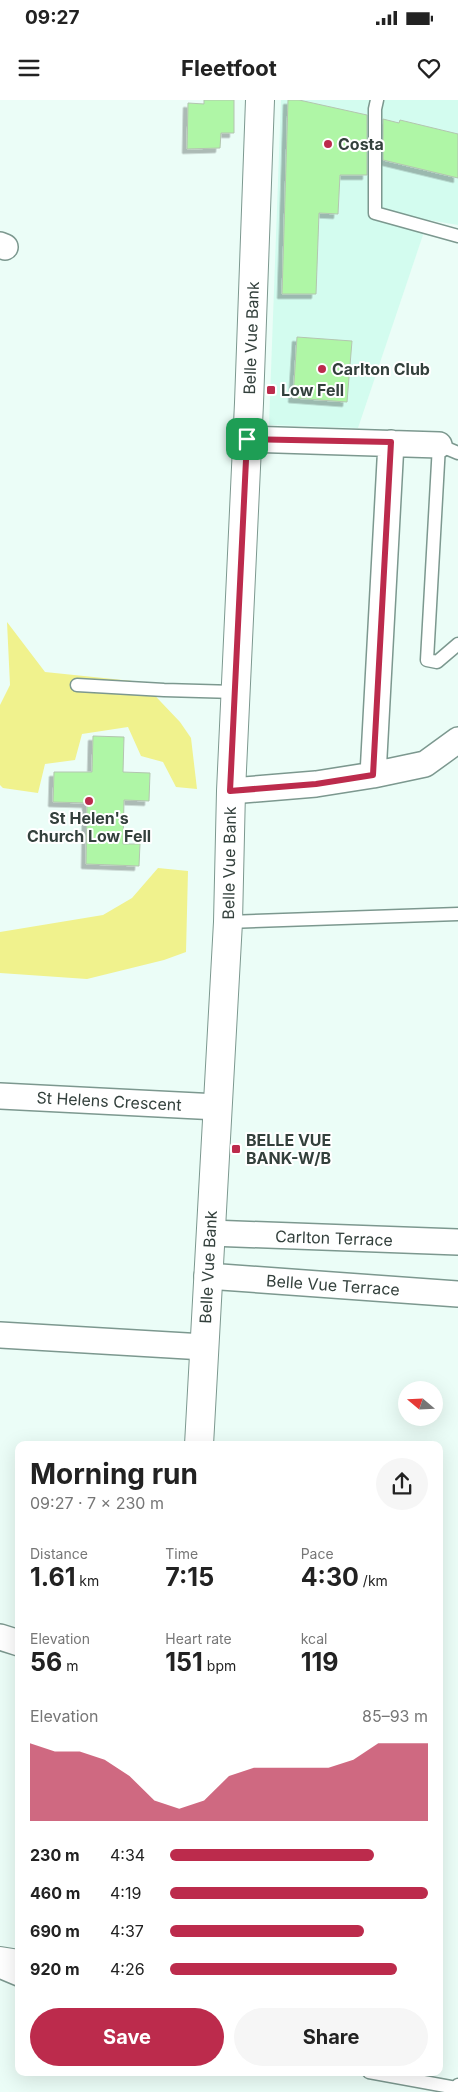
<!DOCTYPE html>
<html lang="en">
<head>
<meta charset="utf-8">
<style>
	:root { --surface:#fff; --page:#f6f6f6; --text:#222; --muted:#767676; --accent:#bc2b4c }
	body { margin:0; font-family:Inter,sans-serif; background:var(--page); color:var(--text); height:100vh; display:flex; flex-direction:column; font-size:19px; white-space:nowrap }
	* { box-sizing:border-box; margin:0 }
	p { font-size:16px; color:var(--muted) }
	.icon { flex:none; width:28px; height:28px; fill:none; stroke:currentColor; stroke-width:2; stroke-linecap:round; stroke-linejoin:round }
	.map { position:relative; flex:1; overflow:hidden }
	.panel { position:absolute; left:15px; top:1341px; width:428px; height:635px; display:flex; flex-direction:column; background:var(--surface); border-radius:10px; box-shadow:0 5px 20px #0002 }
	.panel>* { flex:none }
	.needle { width:32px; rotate:289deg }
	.fabs { position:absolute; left:398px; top:1281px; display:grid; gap:10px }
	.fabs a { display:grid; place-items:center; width:45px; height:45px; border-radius:50%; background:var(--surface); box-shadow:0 5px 20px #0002; font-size:25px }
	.pin { position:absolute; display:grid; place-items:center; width:42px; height:42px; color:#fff; margin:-21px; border-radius:10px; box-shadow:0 2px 8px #0006 }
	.round { display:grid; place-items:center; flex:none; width:52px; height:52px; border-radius:26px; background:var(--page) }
	.head { display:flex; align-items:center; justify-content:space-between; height:85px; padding:0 15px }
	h1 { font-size:28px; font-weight:700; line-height:38px }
	.metrics { display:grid; grid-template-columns:repeat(3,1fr); gap:8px; height:85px; padding:5px 15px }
	.metrics div { display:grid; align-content:center }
	.metrics b { font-size:25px; font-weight:700 }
	.metrics small { font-size:14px; font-weight:400 }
	.metrics p { font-size:14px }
	.chart { height:140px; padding:10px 15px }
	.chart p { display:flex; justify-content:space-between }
	.chart svg { width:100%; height:90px; margin-top:5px; fill:var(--accent); opacity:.7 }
	.button { display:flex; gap:10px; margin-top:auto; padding:10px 15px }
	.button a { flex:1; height:58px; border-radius:30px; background:var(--accent); color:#fff; font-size:20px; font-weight:700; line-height:58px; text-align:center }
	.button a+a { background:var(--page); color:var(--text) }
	ul { padding:0 15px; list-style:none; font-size:16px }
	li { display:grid; grid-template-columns:80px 60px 1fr; align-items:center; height:38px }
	li i { height:12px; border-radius:6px; background:var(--accent) }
	.status { display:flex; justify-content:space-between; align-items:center; height:35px; padding:0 25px; background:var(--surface); direction:ltr }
	.status svg { height:14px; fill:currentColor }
	header { display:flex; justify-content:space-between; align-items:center; height:65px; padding:0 15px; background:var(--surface); font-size:22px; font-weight:700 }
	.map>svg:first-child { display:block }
	.built { fill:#d3fcef }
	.green { fill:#f0f28d }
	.building { fill:#aff6a6; stroke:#b3c5b0; filter:url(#shadow) }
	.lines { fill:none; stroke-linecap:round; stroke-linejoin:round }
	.service-casing { stroke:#7c988f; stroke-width:15 }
	.minor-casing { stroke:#7c988f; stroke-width:28 }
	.tertiary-casing { stroke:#7c988f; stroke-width:30 }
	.service { stroke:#fff; stroke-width:12 }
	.minor { stroke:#fff; stroke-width:25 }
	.tertiary { stroke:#fff; stroke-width:28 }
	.route-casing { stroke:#fff; stroke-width:10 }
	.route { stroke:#bc2b4c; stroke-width:6 }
	.poi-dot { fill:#bc2b4c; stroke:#fff; stroke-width:2 }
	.labels { text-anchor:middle; stroke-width:4; stroke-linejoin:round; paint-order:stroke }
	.poi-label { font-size:16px; font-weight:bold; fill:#33403c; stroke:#fff; text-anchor:start }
	.street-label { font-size:16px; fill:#33403c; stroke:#fff }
</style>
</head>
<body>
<div class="status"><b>09:27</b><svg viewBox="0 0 49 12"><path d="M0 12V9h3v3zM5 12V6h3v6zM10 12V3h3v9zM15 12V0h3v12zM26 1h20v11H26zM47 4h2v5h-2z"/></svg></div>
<header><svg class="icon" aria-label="menu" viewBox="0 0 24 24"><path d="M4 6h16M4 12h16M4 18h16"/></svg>Fleetfoot<svg class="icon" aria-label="heart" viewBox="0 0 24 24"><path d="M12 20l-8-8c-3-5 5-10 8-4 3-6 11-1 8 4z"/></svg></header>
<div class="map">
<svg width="458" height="1992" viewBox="0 0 458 1992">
	<defs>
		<filter id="shadow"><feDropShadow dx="-4.5" dy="4.5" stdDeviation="0" flood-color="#0004"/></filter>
	</defs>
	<rect width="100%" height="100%" fill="#ebfdf7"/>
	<path class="built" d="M281,0H458V125L428,120L358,328L269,325Z"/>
	<path class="green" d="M7,522L45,572L142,582L180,622L191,638L197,689L176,687L163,662L141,656L128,627L82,634L75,660L45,664L38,693L3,688L0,685V605L10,585Z
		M158,768L188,771L186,852L164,860L87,879L0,873V832L103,815L132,798Z"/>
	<path class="building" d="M204,0H234V33H221L220,48L187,49L188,3L204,4Z
		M288,0H299L367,15V75H340L338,114L319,113L316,194H282Z
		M383,19L399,23L400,20L458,34V78L383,60Z
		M297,237L352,241L347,302L293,298Z
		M93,636L124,637L123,672L150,673L149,701L124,700L123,744H140L139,766L86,764L87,703L53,702L54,672H92Z"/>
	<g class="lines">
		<defs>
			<path id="service" d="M377,0L375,9V113L458,136
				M458,353L439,345L427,560L437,562L458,544
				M77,585L164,590L235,592
				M228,822L458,814
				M0,1872L19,1880
				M369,1972L456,1988L458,1985"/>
			<path id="minor" d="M0,145L5,147
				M247,339L439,345
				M373,675L391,343
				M231,691L316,684L373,675L425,664L458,640
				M0,996L218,1007
				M210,1133L458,1142
				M207,1176L458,1194
				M0,1235L204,1247
				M0,1537L19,1543"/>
			<path id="tertiary" d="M199,1345L228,822L231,691L249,303L260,0
				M0,1861L19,1864"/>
		</defs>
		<use href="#service" class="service-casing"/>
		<use href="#minor" class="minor-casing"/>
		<use href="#tertiary" class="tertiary-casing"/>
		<use href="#service" class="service"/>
		<use href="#minor" class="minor"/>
		<use href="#tertiary" class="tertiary"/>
	</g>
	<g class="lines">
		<defs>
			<path id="route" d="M247,339L391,342L373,675L316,684L230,691Z"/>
		</defs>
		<use href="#route" class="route-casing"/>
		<use href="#route" class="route"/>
	</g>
	<g class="poi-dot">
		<circle cx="328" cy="44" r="5"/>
		<circle cx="322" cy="269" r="5"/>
		<rect x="266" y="285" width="10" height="10" rx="2.5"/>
		<circle cx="89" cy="701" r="5"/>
		<rect x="231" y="1044" width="10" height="10" rx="2.5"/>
	</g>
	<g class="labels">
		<g class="poi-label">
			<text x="338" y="50">Costa</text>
			<text x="332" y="275">Carlton Club</text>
			<text x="281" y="296">Low Fell</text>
			<text x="89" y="724" text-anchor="middle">St Helen's<tspan x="89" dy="18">Church Low Fell</tspan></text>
			<text x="246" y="1046">BELLE VUE<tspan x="246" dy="18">BANK-W/B</tspan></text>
		</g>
		<g class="street-label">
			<text transform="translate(251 238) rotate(-88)" y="6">Belle Vue Bank</text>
			<text transform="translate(229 763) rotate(-89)" y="6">Belle Vue Bank</text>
			<text transform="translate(109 1001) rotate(3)" y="6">St Helens Crescent</text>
			<text transform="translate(334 1138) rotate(2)" y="6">Carlton Terrace</text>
			<text transform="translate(208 1167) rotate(-87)" y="6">Belle Vue Bank</text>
			<text transform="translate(333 1185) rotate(4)" y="6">Belle Vue Terrace</text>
		</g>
	</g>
</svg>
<div class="fabs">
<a><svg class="needle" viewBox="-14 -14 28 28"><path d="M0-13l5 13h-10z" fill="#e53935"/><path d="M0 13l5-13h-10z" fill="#767676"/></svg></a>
</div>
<div class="pin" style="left:247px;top:339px;background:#1e9e55"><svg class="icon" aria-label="arrive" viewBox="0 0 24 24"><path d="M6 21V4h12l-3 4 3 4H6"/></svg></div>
<section class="panel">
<div class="head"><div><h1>Morning run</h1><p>09:27 · 7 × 230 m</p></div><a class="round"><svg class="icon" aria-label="share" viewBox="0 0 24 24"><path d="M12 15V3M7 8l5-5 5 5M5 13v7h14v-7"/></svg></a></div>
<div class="metrics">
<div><p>Distance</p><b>1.61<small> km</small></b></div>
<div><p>Time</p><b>7:15</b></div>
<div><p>Pace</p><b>4:30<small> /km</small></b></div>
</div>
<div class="metrics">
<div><p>Elevation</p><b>56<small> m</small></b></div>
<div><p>Heart rate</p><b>151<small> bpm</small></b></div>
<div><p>kcal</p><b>119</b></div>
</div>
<div class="chart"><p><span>Elevation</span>85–93 m</p>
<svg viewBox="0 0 160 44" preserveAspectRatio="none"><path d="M0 44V6L10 10L20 10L30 14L40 22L50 34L60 38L70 34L80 22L90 18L100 18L110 18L120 18L130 14L140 6L150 6L160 6V44z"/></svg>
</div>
<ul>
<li><b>230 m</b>4:34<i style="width:79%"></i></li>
<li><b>460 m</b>4:19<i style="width:100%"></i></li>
<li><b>690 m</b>4:37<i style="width:75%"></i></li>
<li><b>920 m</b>4:26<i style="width:88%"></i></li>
</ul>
<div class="button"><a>Save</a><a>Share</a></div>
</section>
</div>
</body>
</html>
